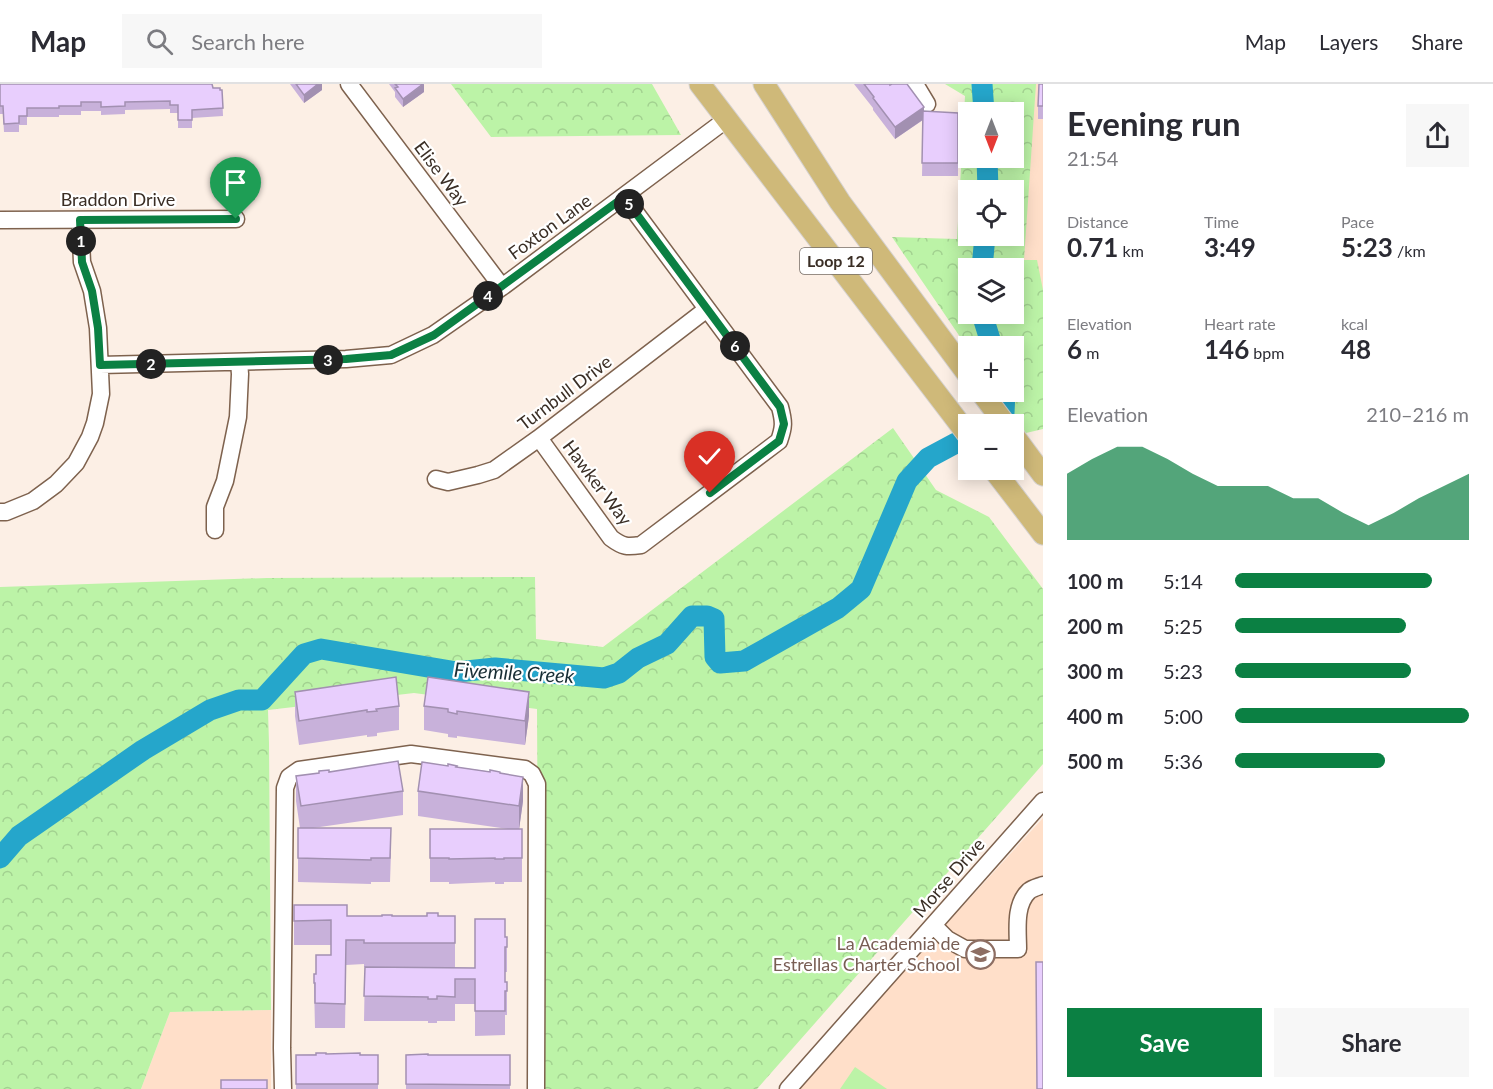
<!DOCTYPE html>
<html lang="en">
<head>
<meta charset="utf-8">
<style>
	:root { --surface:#fff; --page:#f7f7f7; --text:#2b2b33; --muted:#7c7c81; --line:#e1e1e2; --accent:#0b8043 }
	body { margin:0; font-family:Lato,sans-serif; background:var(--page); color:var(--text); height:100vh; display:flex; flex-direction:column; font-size:22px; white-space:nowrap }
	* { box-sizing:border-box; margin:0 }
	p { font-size:20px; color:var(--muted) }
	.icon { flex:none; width:33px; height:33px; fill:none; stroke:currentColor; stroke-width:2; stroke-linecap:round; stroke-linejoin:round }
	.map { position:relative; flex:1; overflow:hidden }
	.panel { display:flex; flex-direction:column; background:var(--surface); width:450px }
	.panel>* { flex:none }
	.needle { width:39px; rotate:180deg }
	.controls { position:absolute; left:958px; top:18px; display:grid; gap:12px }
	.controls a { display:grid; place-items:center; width:66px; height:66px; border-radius:0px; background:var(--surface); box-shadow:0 3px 15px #0003; font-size:30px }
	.pin { position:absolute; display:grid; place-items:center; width:51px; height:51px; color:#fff; margin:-62px -26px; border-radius:50% 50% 50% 0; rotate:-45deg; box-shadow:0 0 6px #0007 }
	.pin .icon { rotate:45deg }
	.km { position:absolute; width:30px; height:30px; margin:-15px; border-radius:50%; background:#222; color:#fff; font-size:16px; line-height:30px; text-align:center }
	.round { display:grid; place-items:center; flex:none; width:63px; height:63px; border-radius:0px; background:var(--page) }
	.head { display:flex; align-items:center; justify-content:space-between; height:102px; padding:0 24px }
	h1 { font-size:33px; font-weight:700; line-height:45px }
	.stats { display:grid; grid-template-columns:repeat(3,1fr); gap:9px; height:102px; padding:6px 24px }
	.stats div { display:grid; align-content:center }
	.stats b { font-size:26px; font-weight:700 }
	.stats small { font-size:16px; font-weight:400 }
	.stats p { font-size:16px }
	.chart { height:168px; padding:12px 24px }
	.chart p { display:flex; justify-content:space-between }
	.chart svg { width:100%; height:108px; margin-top:6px; fill:var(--accent); opacity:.7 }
	.primary-button { display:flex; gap:12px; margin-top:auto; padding:12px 24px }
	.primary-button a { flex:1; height:69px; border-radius:0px; background:var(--accent); color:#fff; font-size:24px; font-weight:700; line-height:69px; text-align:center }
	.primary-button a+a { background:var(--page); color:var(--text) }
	ul { padding:0 24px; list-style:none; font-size:20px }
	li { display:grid; grid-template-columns:96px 72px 1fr; align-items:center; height:45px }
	li i { height:15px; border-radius:8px; background:var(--accent) }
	header { display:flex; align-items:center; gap:36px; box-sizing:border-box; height:84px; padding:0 30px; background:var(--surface); border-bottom:2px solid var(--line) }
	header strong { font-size:28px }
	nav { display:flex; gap:33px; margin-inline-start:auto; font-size:21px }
	.search { width:420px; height:54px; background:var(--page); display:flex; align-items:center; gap:15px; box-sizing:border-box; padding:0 21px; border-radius:0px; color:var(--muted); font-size:22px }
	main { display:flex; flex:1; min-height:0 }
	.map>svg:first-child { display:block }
	.built { fill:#ffdfc9 }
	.forest { fill:url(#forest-crowns); fill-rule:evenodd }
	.garden { fill:#bcf3a7 }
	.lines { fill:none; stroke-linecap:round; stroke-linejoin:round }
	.river { stroke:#25a6cb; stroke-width:21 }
	.minor-casing { stroke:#7e624e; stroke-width:19 }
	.major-casing { stroke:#d4d1cf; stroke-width:23 }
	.minor { stroke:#fff; stroke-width:16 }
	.major { stroke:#cfb979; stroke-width:21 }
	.wall { fill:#c8b1da }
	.shaded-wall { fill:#a290b1 }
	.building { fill:#e8cefd; stroke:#a290b1; stroke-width:1.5 }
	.route-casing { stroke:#fff; stroke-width:12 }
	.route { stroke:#0b8043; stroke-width:8 }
	.labels { text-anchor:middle; stroke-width:4.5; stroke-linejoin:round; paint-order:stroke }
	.shield { fill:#fff; stroke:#756d66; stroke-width:1.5 }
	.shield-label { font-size:16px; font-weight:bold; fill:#3a2e25 }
	.street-label { font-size:18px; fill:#3a2e25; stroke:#fff }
	.education-label { font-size:18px; fill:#785e54; stroke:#fff; text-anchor:end }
	.water-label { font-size:20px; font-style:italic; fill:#192e35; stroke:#fff }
</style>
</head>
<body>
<header>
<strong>Map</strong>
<div class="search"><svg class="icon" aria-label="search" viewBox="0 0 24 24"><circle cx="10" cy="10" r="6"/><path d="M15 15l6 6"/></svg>Search here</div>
<nav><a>Map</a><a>Layers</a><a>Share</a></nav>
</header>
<main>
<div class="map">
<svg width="1043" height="1005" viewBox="0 0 1043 1005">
	<defs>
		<pattern id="forest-crowns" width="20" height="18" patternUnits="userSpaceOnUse" patternTransform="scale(1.5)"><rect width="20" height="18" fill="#bcf3a7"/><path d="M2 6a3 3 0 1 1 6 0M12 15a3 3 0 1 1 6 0" fill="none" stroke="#a2d190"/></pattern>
	</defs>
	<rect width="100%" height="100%" fill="#fcefe5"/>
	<path class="built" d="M972,0H1043V288L1014,230V28Z
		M1043,734V1005H796Z
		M271,926V1005H141L170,928Z"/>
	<path class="forest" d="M451,0H652L681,51L491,53Z
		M945,0H1036L1024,176H1037L1043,206V345L1026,349L998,308H1014V262H969V266L892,153L957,155L965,12ZM1014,28V74H969V28ZM1014,106V152H969V106ZM969,184H1014V230H969Z
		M893,344L936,406L989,433L1043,505V680L757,1005H539L537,625L414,609L268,626L269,659L271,926L170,928L141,1005H0V503L267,494L535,493L536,555L603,563Z"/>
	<path class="garden" d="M855,983L887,1005H840Z"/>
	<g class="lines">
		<path class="river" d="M982,0L984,28
			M987,74L988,106
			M982,184L985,152
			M982,230L992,262
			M994,340L1004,329L1005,308
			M0,774L19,752L143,666L210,626L239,616H262L304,570L321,565L457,588L495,584L604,594L619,589L638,574L667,560L692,532H707L714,535L715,573L720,579L744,577L838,524L861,505L907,397L928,374L956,359L969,356"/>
		<defs>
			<path id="minor" d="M349,0L502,203
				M915,0L927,20
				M0,136L236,135
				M100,281L346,275L391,271L433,251L502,203L727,35
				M539,354L611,454C623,463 627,463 641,461L779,357C784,343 784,338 780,323L624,113
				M436,395L448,398L478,391L494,386L539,354L707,225
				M0,428H6L33,417L56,400L76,379L90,353L95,339L101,310L98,244L92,207L82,178L80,136
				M215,446V423L225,397L238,333L240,290L239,278
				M934,842L947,855L965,865H1018C1018,847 1014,821 1029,807C1033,804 1038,803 1043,801
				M283,1005L282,964L285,704L289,693L299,686L411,670L525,685L532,690L537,700L536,1005
				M788,1005L1043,717"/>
			<path id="major" d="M700,0L969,352
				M764,0L840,118L969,292
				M981,308L1005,340
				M1014,352L1043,391
				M994,386L1043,450"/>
		</defs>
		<use href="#minor" class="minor-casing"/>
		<use href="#major" class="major-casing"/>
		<use href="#minor" class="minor"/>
		<use href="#major" class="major"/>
	</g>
	<path class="wall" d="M0,0L213,4L222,6L223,32L192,34V44H178V29H170V25L125,26V30L101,31V27H81V31H59V33H27V41H19V48H4L3,30H0Z
		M290,0H322V6L304,19Z
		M389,0H424V8L403,23L395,13V8Z
		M854,0H890L924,27L958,29V92H922L923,36L895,55L873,26V24Z
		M1043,0V35H1038V22Z
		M295,608L399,622V646L377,649V652L367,653V651L299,661L295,632Z
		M424,622L529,632L525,661L457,652V654L448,653V650L424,646Z
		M457,683L500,689L523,717L519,745H522V798H504V800H495V798L449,800V798H430V745H508L418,732V707Z
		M329,688L403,707V731L313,744L391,769L390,798H371V800L298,798V744H300L296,717V692Z
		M294,821L347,832H455V884H475L505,853H507V888H505V898H507V931H505V951L475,952V920H455V937H437V939H428V937H364L365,883H364V880L346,881L345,944H315L314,899L316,890L331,871V861H294Z
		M326,970L378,971V1005H296V971Z
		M406,971H510V1005H406Z"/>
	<path class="shaded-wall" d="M318,0H322V6L304,19V11Z
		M424,0V8L403,23V15Z
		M924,23V35L895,55V43Z
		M529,608V632L525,661V637Z
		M523,693V717L519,746V722Z"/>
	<path class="building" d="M0,0H212L213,4H220V6H222L223,24L192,26V36H178V21H170V17L125,18V22L101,23V18H81V22H59V24H27V32H19V39L4,40L3,22H0Z
		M296,0H318L304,11Z
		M395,0H423L403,15L395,4L398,3Z
		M864,0H890V1L892,0H907L924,23L895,43L873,14L874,13Z
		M1039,0H1043V22H1038Z
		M923,27L958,29V79H922Z
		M396,593L399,622L376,625L377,627L367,628V626L299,637L295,608Z
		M428,593L529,608L525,637L457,627V630L448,628V625L424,622Z
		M398,677L403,707L301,722L296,692L319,689V687L329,686V688Z
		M422,678L448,682V680L457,682L456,683L490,688V686L500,688V689L523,693L519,722L418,707Z
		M298,744H391L390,774H371V776L298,774Z
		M430,745H522V774H504V775H495V774L449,775V774H430Z
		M294,821H347V832H382V831H392V832H427V829H438V832H455V859H364V856H346L345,920L315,919V899H314V890H316V871H331V836L294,837Z
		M475,835H505V853H507V863H505V898H507V907H505V927H475V895H455V913L437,912V915H428V913L364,912L365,883L475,884Z
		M1036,878H1043V1005H1037Z
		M316,969H326V970L360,969V971H378V1000H296V971H316Z
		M428,970V971H510V1001L406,1000V971Z
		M221,996H267V1005H221Z"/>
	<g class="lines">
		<defs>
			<path id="route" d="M236,135L80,136L82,178L92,207L98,244L100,281L346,275L391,271L434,251L502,202L624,113L780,323L784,340L779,357L710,409"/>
		</defs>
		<use href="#route" class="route-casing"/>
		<use href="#route" class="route"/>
	</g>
	<defs>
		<symbol id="school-ring" viewBox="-11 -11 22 22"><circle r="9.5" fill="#fff" stroke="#8d6e63" stroke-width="1.5"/><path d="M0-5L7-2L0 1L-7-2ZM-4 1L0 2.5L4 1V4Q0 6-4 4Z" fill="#8d6e63"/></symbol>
	</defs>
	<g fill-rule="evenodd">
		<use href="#school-ring" x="964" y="854" width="33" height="33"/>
	</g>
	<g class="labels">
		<rect class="shield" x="800" y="164" width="72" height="26" rx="4.5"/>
		<g class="shield-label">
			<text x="836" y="183">Loop 12</text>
		</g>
		<g class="street-label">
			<text transform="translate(441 90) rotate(53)" y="6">Elise Way</text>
			<text x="118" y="122">Braddon Drive</text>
			<text transform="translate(550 143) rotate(-36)" y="6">Foxton Lane</text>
			<text transform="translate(565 309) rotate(-37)" y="6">Turnbull Drive</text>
			<text transform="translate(597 399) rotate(53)" y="6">Hawker Way</text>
			<text transform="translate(949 794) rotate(-49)" y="6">Morse Drive</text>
		</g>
		<g class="education-label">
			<text x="960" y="866">La Academia de<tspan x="960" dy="21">Estrellas Charter School</tspan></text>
		</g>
		<g class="water-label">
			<text transform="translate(514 589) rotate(3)" y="7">Fivemile Creek</text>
		</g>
	</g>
</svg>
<div class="controls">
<a><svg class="needle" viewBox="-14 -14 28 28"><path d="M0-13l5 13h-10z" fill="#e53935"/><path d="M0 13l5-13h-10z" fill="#7c7c81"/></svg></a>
<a><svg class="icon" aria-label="locate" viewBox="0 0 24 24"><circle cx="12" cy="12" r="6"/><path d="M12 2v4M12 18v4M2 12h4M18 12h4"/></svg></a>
<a><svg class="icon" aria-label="layers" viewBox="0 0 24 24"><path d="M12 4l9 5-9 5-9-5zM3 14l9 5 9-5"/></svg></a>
<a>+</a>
<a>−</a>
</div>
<div class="pin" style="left:236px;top:135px;background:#1e9e55"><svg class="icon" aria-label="arrive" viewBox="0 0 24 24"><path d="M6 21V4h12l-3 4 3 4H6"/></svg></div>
<div class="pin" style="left:710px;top:409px;background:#d93025"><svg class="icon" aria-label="check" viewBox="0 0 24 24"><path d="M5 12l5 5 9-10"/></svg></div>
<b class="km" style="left:81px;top:157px">1</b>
<b class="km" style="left:151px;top:280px">2</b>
<b class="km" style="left:328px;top:276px">3</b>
<b class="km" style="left:488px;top:212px">4</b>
<b class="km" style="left:629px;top:120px">5</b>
<b class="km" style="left:735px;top:262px">6</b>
</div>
<section class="panel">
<div class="head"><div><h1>Evening run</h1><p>21:54</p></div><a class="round"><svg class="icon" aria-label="share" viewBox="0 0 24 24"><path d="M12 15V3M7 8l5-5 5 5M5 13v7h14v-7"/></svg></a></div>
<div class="stats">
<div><p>Distance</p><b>0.71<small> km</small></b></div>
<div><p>Time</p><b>3:49</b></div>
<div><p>Pace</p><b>5:23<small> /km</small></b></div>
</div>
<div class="stats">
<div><p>Elevation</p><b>6<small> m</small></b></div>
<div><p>Heart rate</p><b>146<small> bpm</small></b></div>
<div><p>kcal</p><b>48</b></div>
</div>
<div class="chart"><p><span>Elevation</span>210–216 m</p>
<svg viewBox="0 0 160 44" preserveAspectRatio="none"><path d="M0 44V17L10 11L20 6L30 6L40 11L50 17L60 22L70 22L80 22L90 27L100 27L110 33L120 38L130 33L140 27L150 22L160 17V44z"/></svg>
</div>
<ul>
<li><b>100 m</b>5:14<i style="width:84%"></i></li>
<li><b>200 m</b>5:25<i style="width:73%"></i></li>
<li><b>300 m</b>5:23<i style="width:75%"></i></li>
<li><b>400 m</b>5:00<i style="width:100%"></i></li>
<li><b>500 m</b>5:36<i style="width:64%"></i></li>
</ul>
<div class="primary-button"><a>Save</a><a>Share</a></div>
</section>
</main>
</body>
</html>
